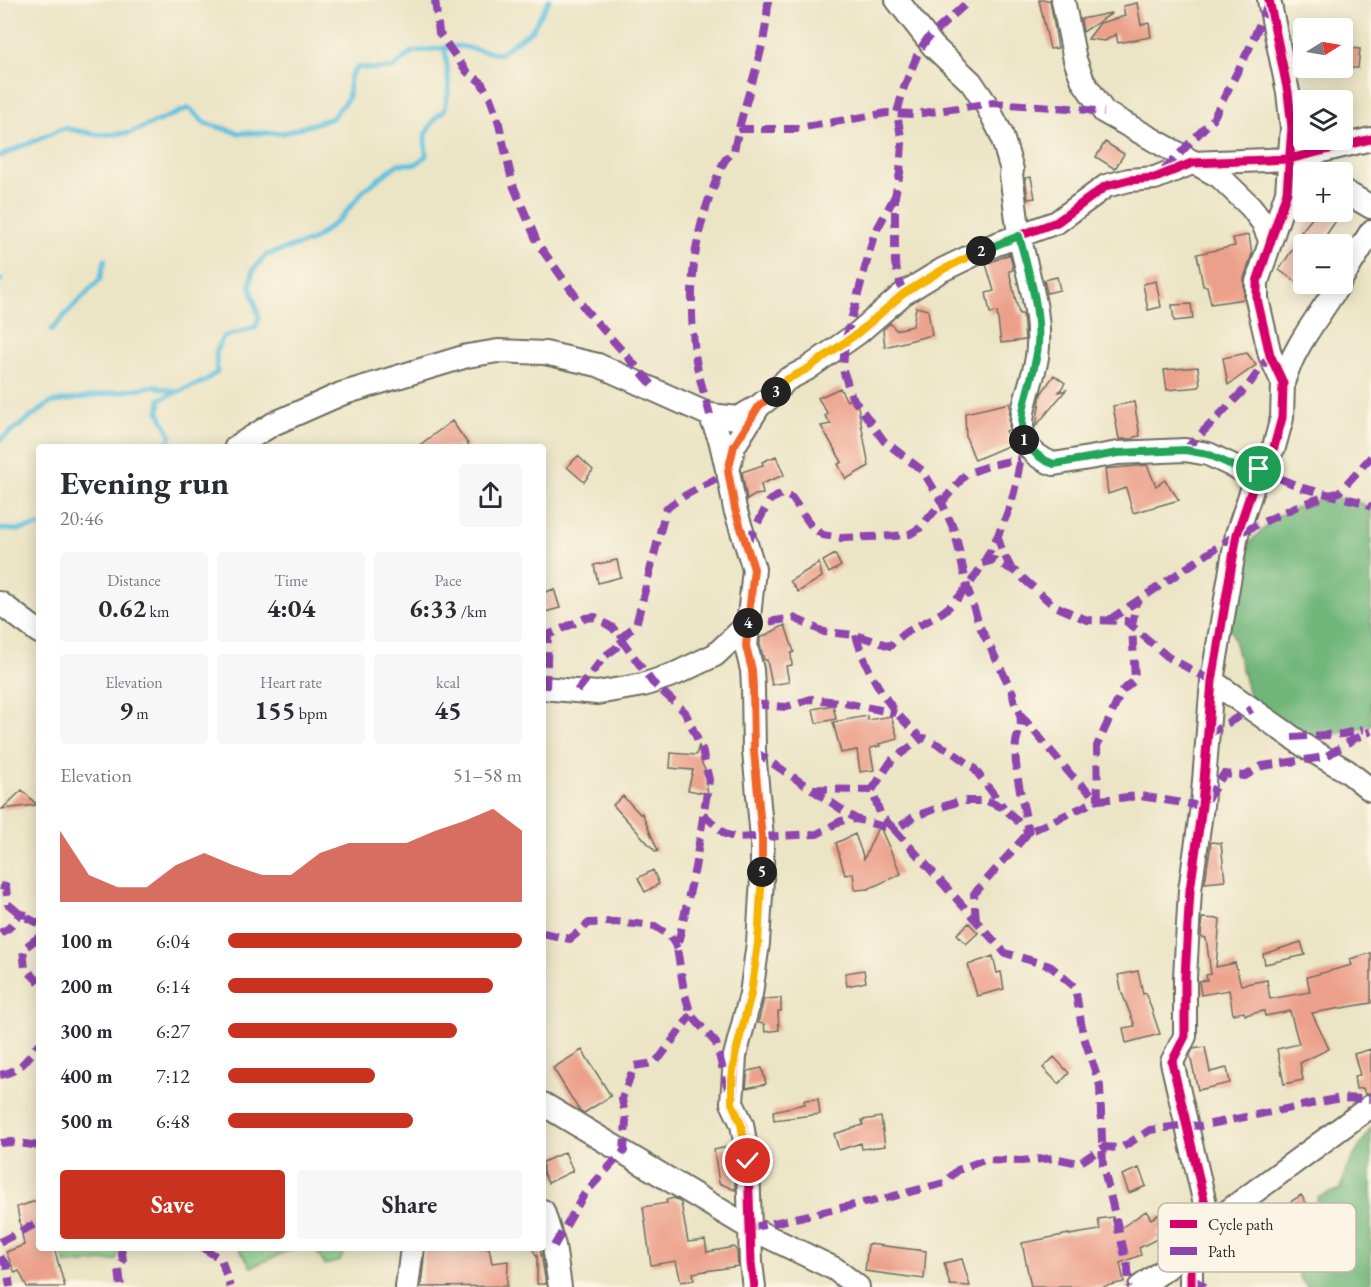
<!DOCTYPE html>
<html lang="en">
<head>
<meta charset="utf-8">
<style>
	:root { --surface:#fff; --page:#f7f7f7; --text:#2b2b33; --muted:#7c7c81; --accent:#c8321e }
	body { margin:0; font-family:"EB Garamond",serif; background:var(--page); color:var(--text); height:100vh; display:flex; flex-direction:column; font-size:22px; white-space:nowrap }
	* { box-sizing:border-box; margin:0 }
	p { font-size:20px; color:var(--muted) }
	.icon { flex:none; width:33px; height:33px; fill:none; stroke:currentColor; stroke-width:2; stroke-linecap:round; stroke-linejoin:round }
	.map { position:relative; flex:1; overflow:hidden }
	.details { position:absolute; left:36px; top:444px; width:510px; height:807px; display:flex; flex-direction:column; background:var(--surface); border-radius:6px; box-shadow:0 3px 15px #0003 }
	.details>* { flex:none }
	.needle { width:39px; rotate:79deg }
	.fabs { position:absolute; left:1293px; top:18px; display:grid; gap:12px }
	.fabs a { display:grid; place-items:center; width:60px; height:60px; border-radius:6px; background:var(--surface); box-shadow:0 3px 15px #0003; font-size:30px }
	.pin { position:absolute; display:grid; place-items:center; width:51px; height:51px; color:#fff; margin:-26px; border:3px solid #fff; border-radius:50%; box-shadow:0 2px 6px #0007 }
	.km { position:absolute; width:30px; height:30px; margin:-15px; border-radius:50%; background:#222; color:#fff; font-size:16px; line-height:30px; text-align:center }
	.round { display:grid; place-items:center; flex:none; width:63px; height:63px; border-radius:6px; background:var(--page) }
	.headline { display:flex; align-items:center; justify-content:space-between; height:102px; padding:0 24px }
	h1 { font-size:33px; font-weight:700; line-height:45px }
	.stats { display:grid; grid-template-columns:repeat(3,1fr); gap:9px; height:102px; padding:6px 24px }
	.stats div { display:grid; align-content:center; border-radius:6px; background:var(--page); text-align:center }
	.stats b { font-size:26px; font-weight:700 }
	.stats small { font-size:16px; font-weight:400 }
	.stats p { font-size:16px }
	.chart { height:168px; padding:12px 24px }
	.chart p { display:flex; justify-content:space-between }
	.chart svg { width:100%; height:108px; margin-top:6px; fill:var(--accent); opacity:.7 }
	.action { display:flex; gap:12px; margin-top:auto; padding:12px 24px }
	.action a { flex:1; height:69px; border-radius:6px; background:var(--accent); color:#fff; font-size:24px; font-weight:700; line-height:69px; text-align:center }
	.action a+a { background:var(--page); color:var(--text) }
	ul { padding:0 24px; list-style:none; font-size:20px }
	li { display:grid; grid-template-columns:96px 72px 1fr; align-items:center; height:45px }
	li i { height:15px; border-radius:8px; background:var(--accent) }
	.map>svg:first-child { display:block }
	.green { fill:#8cd48f; stroke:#5c805d; stroke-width:1.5 }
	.forest { fill:#71b67a; stroke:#4e7052; stroke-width:1.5 }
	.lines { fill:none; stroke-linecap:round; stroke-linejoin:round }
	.stream { stroke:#60c1df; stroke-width:5 }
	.building { fill:#eca08b }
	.minor-casing { stroke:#6e6c61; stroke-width:26 }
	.minor { stroke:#fff; stroke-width:22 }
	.quiet { stroke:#8e44ad; stroke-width:8; stroke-dasharray:15 8; stroke-linecap:butt }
	.cycleway-casing { stroke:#fcf5e5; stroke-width:13 }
	.cycleway { stroke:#d6006c; stroke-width:9 }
	.split-1-casing { stroke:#fff; stroke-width:12 }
	.split-2-casing { stroke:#fff; stroke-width:12 }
	.split-3-casing { stroke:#fff; stroke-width:12 }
	.split-4-casing { stroke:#fff; stroke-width:12 }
	.split-5-casing { stroke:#fff; stroke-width:12 }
	.split-6-casing { stroke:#fff; stroke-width:12 }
	.split-1 { stroke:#22a559; stroke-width:8 }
	.split-2 { stroke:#22a559; stroke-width:8 }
	.split-3 { stroke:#f5b400; stroke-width:8 }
	.split-4 { stroke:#f0652b; stroke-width:8 }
	.split-5 { stroke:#f0652b; stroke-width:8 }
	.split-6 { stroke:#f5b400; stroke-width:8 }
	.key { fill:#fcf5e5; stroke:#bdb8ad; stroke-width:1.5 }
	.key-label { font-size:16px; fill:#2b2b2b }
</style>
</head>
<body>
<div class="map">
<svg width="1371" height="1287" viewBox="0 0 1371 1287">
	<rect width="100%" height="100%" fill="#fcf5e5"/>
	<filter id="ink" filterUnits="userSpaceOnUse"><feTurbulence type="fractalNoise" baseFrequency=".0167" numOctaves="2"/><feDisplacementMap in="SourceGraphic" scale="12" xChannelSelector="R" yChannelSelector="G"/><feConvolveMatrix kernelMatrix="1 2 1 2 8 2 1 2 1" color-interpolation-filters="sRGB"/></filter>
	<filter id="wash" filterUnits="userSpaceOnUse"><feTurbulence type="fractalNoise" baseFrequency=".008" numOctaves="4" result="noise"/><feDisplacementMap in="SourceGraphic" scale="24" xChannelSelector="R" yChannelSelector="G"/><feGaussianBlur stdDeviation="1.35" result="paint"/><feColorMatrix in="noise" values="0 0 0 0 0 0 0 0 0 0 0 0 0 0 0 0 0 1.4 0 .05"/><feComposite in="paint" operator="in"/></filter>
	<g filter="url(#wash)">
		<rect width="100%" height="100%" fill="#ebe4c5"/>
		<path class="green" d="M59,1248H120L116,1260L66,1264Z
			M239,1248H295L251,1267Z
			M310,1248H345L340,1261L325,1265L316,1251Z"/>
		<path class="forest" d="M1329,496L1361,503L1371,509V725L1342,733L1293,736L1253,709L1228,618L1238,557L1253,539L1278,516L1300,506Z
			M1371,1128V1287H1308C1304,1283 1297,1277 1299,1271C1300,1263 1308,1257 1310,1250C1316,1233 1314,1214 1318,1197L1341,1189L1346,1169Z"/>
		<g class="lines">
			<path class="stream" d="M0,156L64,128L99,135L130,133L189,108L205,123L239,133H284L332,118L348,98L350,77L358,67L373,69L393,68L412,52L459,46L499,54L532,30L549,0
				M0,280H1
				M51,330L100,279L105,260
				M0,440L50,403L154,386L176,392
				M164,447L171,436L159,412L160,399L205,381L217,372L216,352L223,337L256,327L259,317L250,285L253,270L266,255L312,241L342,217L364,190L382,176L398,164H416L426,156L425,135L434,120L445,109L449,88L445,48
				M0,529L17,530L39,526"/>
		</g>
		<g id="blocks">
			<path class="building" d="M1039,0H1050L1058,48L1050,49Z
				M1137,3L1141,25L1149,23L1151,37L1118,43L1116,34L1105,41L1088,39L1100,23L1125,16L1123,6Z
				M1111,13V14L1083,32L1081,19Z
				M1342,47L1360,49L1358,68H1342Z
				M1105,142L1124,154L1115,169L1096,157Z
				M1031,177L1035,198L1028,199L1025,178Z
				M1317,212H1342L1320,244H1304V271L1297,282L1279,270L1303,233L1301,232Z
				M1249,235L1252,254L1244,278V299L1211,304L1207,286H1203L1197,254L1235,246L1233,238Z
				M1010,254L1013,270L1009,271L1019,314H1023L1025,340L1001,343L997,312L990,313L986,293L994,291L986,264Z
				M1057,277L1060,290L1047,293L1044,280Z
				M1156,281L1161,307L1148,310L1143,284Z
				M1191,304L1193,319L1174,321L1172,305Z
				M916,307L928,310L932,335L885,347L883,330L890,323L896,330L913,326Z
				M1247,353L1256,365L1228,385L1223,358Z
				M1198,367L1200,385L1199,387L1167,390L1164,370Z
				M1054,375L1065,383L1059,392L1066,390L1036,426L1041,394Z
				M840,388L847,401L856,396L869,466L846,479L838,464L842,462L821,426L831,424L825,416L828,414L818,398Z
				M1134,402L1140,436L1134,437V439H1119L1113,406Z
				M1010,403L1009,430L1006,431L1010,445L975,460L966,437L965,413Z
				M452,421L470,447H417Z
				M578,456L593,470L584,482L567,467Z
				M776,456L784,475L761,484L763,494L755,495L747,500L742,472L763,465L762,462Z
				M1147,465L1156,486L1165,480L1179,500L1133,513L1126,488L1108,494L1105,469Z
				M835,554L841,566L829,573L823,561Z
				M617,560L621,577L598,583L594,565Z
				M819,563L822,577L798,592L790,581Z
				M554,589L560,608L545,612L543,593Z
				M785,625L794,652L791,653L792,665L786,666L789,682L772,685L767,660H764L760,645V638Z
				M833,705L836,719L816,723L813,709Z
				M867,716L868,720L891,716L898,739L879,744L880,746L870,748L874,770L860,772L857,750L841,753L833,722Z
				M699,745L702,764L706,771H704L708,794L688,790L693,770L670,768L671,753L696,755Z
				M22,790L37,805L2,809Z
				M623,796L640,814L642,813L658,851L656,852L613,805Z
				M879,825L901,874L868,889L855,890L853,873L845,875L836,843L855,834L864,859Z
				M1211,842L1221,843L1225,881L1205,883Z
				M653,870L659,884L645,892L638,878Z
				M1202,918L1220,919L1216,967L1235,963L1241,985L1267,980L1270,999L1310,992L1307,977L1352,965L1350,959L1371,953V1003L1312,1013L1329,1049L1300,1063L1303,1080L1284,1084L1277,1049L1299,1044L1290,1011L1265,1016L1264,1011L1245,1015L1244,1012L1233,1014L1229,990L1201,995L1199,981L1207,980L1206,975L1211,974L1206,938L1201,937Z
				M969,923L978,933L966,944L957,934Z
				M1301,942L1305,955L1265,964L1263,954Z
				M993,956L997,973L1001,972L1004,989L977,996L968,965Z
				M864,970L866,982L847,986L845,973Z
				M1138,971L1143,994L1146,993L1160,1034L1126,1043L1123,1028L1135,1026L1122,993L1118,975Z
				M781,998V1011H778L779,1030L765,1032L764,1024L758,1023L764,999Z
				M1205,1047L1210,1072L1227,1068L1230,1083L1198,1090L1190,1055L1193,1049Z
				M1371,1049V1093L1365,1094L1363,1088L1356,1089L1354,1076L1360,1075L1354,1054Z
				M582,1050L611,1096L584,1113L579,1110L553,1068Z
				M1054,1057L1069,1073L1059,1084L1043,1068Z
				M762,1068L766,1084L746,1088L748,1071Z
				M818,1099L820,1114L774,1120L773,1111L805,1104L804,1100Z
				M881,1117L885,1146L862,1149L861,1143L839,1150L834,1134L863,1125L862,1120Z
				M731,1146L735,1165V1190L719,1183L714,1150Z
				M565,1152L573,1171L548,1183L543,1172V1162Z
				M1139,1168L1146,1186L1129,1193L1122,1175Z
				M1301,1195L1308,1206L1291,1217L1284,1206Z
				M674,1198L681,1203L688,1242L705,1240L707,1252L734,1247L737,1251L738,1266L693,1273L694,1280L681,1282L676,1261L651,1265L643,1207L667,1203L666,1200Z
				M36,1201L39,1214V1248H54L65,1287H27L19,1271L15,1273L6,1252L24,1245L17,1207Z
				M1146,1211L1151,1219L1159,1214L1167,1226L1157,1233L1159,1238L1139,1248L1141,1255L1120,1263L1124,1282L1101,1287H1031L1022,1243L1069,1234V1235L1100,1230L1098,1219L1113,1217L1115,1232Z
				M868,1244L926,1251L924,1279L865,1271Z
				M425,1248H489L492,1263L508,1261L507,1286L421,1287Z
				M532,1248H540L546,1284H537V1257Z
				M962,1259L970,1286L950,1285L944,1263Z"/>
		</g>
	</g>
	<g filter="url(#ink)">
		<use href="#blocks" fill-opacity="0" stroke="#6e6c61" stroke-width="1.5"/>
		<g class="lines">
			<defs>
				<path id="minor" d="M897,0L933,46L971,82L986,104L1001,133L1012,170L1011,175C1014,194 1016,215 1019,234C1027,276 1043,314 1037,357C1034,380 1016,415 1024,438C1028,451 1042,460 1054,464L1118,453L1185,450L1208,454L1246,472L1259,469
					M1063,0L1075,60L1083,81L1104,112L1220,177L1251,207L1263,223L1270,240
					M1342,190L1371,207
					M1342,278L1371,232
					M1283,383C1293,347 1320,315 1339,284
					M710,415L720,439L727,469
					M236,447L273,424L341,394L467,356L498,351L545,353L598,365L710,415L738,418L759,406
					M0,603L39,632
					M1212,681L1309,749L1347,771L1371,790
					M543,688L597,693L643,685L675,674L715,655L747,625
					M543,1104L750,1228L835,1269L858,1287
					M543,1211L554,1246L560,1287
					M407,1287L412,1248
					M754,1287L751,1263L748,1161L742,1124L732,1103L735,1056L751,994L758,943L762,879V838L754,751L753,687L752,670L746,646L754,569L735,509L728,471L734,446L759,406L773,395L786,380L807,369L858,333L903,294L942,270L994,245L1057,222L1106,186L1129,180L1155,178L1192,163L1289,159L1371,139
					M1140,1287L1167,1268L1191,1247L1216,1220L1371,1106
					M1191,1287V1247L1205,1204L1172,1062L1185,1036V977L1190,890L1202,806L1212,681L1237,534L1259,469L1274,447L1282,418L1283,383L1270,355L1257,299V282L1287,192L1292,128L1288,92L1269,0"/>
			</defs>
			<use href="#minor" class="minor-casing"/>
			<use href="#minor" class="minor"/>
			<path class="quiet" d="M435,0L439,33L467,72L481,82L490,98L498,120L513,185L538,244L585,309L657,390
				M738,129H793L887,113L916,114L993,103L1069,108L1104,112
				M1164,170L1213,119L1249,49L1268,4
				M895,196L874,235L845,342L843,370L852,397L869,420L884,441L923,471L942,503L955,532L967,587L980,627L1013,693C1013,704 1018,707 1020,715C1023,727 1017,733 1016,743C1013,770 1024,806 1029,832L1004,808L987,801H960L915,816L895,830L881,816L872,790L892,760L921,739
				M903,294L895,263V196L900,173L902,143L897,113L904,87L919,51L927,39L970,0
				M710,415C705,395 697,373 695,353C688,295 692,239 714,186C719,173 722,159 734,151C743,101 767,51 768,0
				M1185,450L1248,386L1270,355
				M1259,469L1302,488L1361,502L1371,507
				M997,535L1002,550L1012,570
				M747,543L770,500L782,494L792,498L812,527L823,535L841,538L895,536L910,534L920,528L966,474L991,465L1020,459
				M982,563L994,560L1016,572L1053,605L1087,620L1126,621L1168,657L1212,681
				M1109,620L1237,534L1300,505L1339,492L1371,457
				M747,625L794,618L824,632L856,635L890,646C905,629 926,624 944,611C974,588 999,538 1011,503C1017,483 1020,460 1024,440
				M856,635C863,662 878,689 895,711C903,721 913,729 921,739L924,738L949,750L973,767L1004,808
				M546,689L548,635L586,618L595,617L613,628L652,682L685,712L702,749L709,780L695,868L677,948L684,991L691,1015L716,1043L728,1089
				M577,691L605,656L616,648L621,638L636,625L666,509C684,493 708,485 728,471
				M754,704L786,707L811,699L839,702L896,713
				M1020,714L1071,775L1098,800L1097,746L1122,691L1135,680L1132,626L1136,603
				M1207,735L1252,709
				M1292,737L1343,734L1363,729
				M754,751L856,819L895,830L1005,953L1050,966L1075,987L1083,1034L1100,1086L1103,1166L1128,1268L1129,1287
				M813,789L872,790
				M703,814L725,834L736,838L817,834L841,821L856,819
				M0,886L6,887L8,904L20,914L39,924
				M976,921L974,894L1029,832L1098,800L1140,796L1202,806L1224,774L1245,776L1262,766L1325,757L1352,740L1371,731
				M0,933L9,928L20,914L27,915
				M543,933L570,939L589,923L615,922L655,926L670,936L677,948
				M39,937L23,949L25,968L39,982
				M0,1075C21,1071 27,1060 39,1043
				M0,1143L12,1142L39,1146
				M750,1228L886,1198L944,1183L958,1170L984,1160L1021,1161L1054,1158L1079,1163L1104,1147L1121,1148L1150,1130L1187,1125L1200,1126L1341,1098L1371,1099
				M0,1242L39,1222
				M554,1246L585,1193L624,1151L626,1121L622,1099L634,1066L654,1063L661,1056L691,1015
				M121,1248L123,1260L119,1269L121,1287
				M203,1248L221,1259L230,1287
				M0,1257L7,1266L10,1287
				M1192,1279L1205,1287"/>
			<defs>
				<path id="cycleway" d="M754,1287L751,1263L748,1161L742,1124L732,1103L735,1056L751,994L758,943L762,879V838L754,751L753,687L752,670L746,646L754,569L735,509L728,471L734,446L759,406L773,395L786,380L807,369L858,333L903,294L942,270L994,245L1057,222L1106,186L1129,180L1155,178L1192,163L1289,159L1371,139
					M1191,1287V1247L1205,1204L1172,1062L1185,1036V977L1190,890L1202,806L1212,681L1237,534L1259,469L1274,447L1282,418L1283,383L1270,355L1257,299V282L1287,192L1292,128L1288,92L1269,0"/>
			</defs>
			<use href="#cycleway" class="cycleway-casing"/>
			<use href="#cycleway" class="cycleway"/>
		</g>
	</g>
	<g class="lines" filter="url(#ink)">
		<defs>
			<path id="split-1" d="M1024,440C1032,452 1041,460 1054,464L1118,453L1185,450L1208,454L1246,472L1259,469"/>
			<path id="split-2" d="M981,251L1019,236C1028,271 1041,308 1038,345C1036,376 1016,409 1024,440"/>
			<path id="split-3" d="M776,392L786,380L807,369L858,333L903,294L942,270L981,251"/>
			<path id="split-4" d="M748,623L754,569L735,509L728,471L734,446L759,406L776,392"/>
			<path id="split-5" d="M748,623L746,646L752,670L753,687L754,751L762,838V872"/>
			<path id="split-6" d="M748,1161L741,1124L732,1103V1079L735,1056L751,994L758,943L762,872"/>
		</defs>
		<use href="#split-1" class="split-1-casing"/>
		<use href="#split-2" class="split-2-casing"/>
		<use href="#split-3" class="split-3-casing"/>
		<use href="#split-4" class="split-4-casing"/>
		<use href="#split-5" class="split-5-casing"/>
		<use href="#split-6" class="split-6-casing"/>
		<use href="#split-1" class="split-1"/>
		<use href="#split-2" class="split-2"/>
		<use href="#split-3" class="split-3"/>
		<use href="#split-4" class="split-4"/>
		<use href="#split-5" class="split-5"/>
		<use href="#split-6" class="split-6"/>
	</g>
	<rect x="1158" y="1203" width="198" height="69" rx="9" class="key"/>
	<rect x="1170" y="1220" width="27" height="8" fill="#d6006c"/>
	<rect x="1170" y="1247" width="27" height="8" fill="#8e44ad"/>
	<g class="key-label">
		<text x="1208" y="1230">Cycle path</text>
		<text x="1208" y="1257">Path</text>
	</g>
</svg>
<div class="fabs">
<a><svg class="needle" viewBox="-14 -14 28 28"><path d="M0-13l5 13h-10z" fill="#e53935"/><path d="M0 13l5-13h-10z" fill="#7c7c81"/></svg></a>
<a><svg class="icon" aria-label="layers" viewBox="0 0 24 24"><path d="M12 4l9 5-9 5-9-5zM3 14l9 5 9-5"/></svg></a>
<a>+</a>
<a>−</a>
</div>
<div class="pin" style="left:1259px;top:469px;background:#1e9e55"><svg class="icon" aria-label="arrive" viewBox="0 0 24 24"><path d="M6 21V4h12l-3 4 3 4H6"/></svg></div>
<div class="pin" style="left:748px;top:1161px;background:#d93025"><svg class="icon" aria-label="check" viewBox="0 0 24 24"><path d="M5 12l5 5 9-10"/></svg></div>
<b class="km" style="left:1024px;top:440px">1</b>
<b class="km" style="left:981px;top:251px">2</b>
<b class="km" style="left:776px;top:392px">3</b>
<b class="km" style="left:748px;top:623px">4</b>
<b class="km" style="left:762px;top:872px">5</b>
<section class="details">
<div class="headline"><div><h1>Evening run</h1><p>20:46</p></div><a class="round"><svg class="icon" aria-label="share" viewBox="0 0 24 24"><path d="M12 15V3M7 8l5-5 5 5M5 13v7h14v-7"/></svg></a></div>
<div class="stats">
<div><p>Distance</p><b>0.62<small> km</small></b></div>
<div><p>Time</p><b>4:04</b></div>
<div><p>Pace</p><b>6:33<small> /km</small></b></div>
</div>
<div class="stats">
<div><p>Elevation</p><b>9<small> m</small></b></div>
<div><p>Heart rate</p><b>155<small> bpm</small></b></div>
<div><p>kcal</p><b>45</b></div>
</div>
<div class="chart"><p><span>Elevation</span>51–58 m</p>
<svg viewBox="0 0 160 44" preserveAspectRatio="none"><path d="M0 44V15L10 33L20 38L30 38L40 29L50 24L60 29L70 33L80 33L90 24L100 20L110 20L120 20L130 15L140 11L150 6L160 15V44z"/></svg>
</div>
<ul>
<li><b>100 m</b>6:04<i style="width:100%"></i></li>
<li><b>200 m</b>6:14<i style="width:90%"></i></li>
<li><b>300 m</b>6:27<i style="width:78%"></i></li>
<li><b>400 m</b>7:12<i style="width:50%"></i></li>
<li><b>500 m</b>6:48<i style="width:63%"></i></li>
</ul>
<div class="action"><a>Save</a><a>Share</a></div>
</section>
</div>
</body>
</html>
